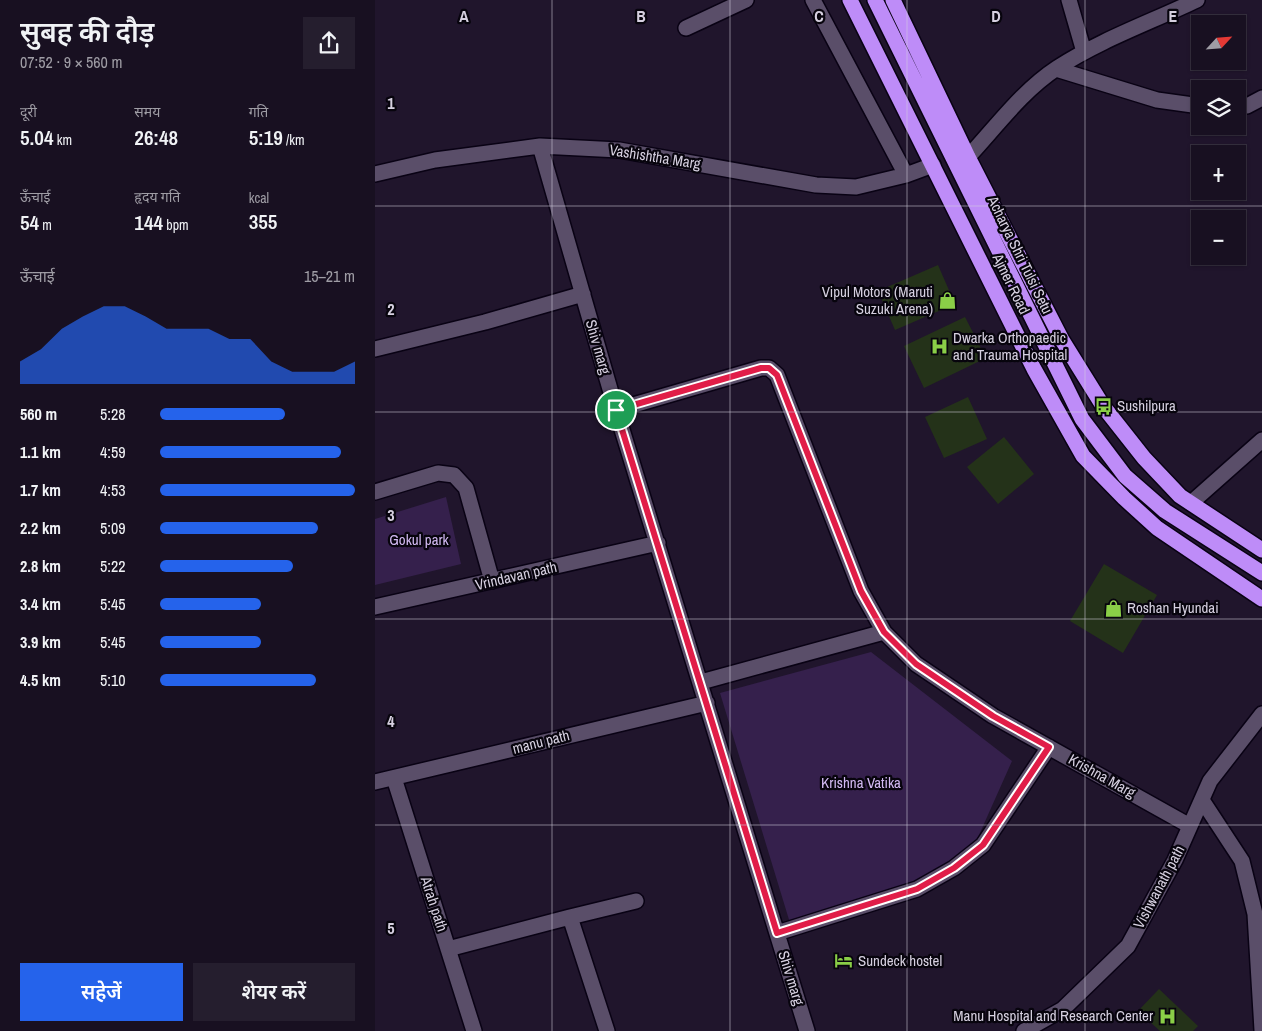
<!DOCTYPE html>
<html lang="hi">
<head>
<meta charset="utf-8">
<style>
	:root { --surface:#181021; --page:#251e2e; --text:#f1f3f6; --muted:#9f9da5; --line:#36303f; --accent:#2563eb }
	body { margin:0; font-family:"Archivo Narrow","Noto Sans Devanagari",sans-serif; background:var(--page); color:var(--text); height:100vh; display:flex; flex-direction:column; font-size:19px; white-space:nowrap }
	* { box-sizing:border-box; margin:0 }
	p { font-size:16px; color:var(--muted) }
	.icon { flex:none; width:28px; height:28px; fill:none; stroke:currentColor; stroke-width:2; stroke-linecap:round; stroke-linejoin:round }
	.map { position:relative; flex:1; overflow:hidden }
	.details { display:flex; flex-direction:column; background:var(--surface); width:375px }
	.details>* { flex:none }
	.needle { width:32px; rotate:64deg }
	.tools { position:absolute; left:816px; top:15px; display:grid; gap:10px }
	.tools a { display:grid; place-items:center; width:55px; height:55px; border-radius:0px; background:var(--surface); box-shadow:0 1px 4px #0004,0 0 0 1px var(--line); font-size:25px }
	.pin { position:absolute; display:grid; place-items:center; width:42px; height:42px; color:#fff; margin:-21px; border:2px solid #fff; border-radius:50%; box-shadow:0 1px 5px #0007 }
	.round { display:grid; place-items:center; flex:none; width:52px; height:52px; border-radius:0px; background:var(--page) }
	.head { display:flex; align-items:center; justify-content:space-between; height:85px; padding:0 20px }
	h1 { font-size:28px; font-weight:600; line-height:38px }
	.stats { display:grid; grid-template-columns:repeat(3,1fr); gap:8px; height:85px; padding:5px 20px }
	.stats div { display:grid; align-content:center }
	.stats b { font-size:21px; font-weight:600 }
	.stats small { font-size:14px; font-weight:400 }
	.stats p { font-size:14px }
	.chart { height:140px; padding:10px 20px }
	.chart p { display:flex; justify-content:space-between }
	.chart svg { width:100%; height:90px; margin-top:5px; fill:var(--accent); opacity:.7 }
	.action { display:flex; gap:10px; margin-top:auto; padding:10px 20px }
	.action a { flex:1; height:58px; border-radius:0px; background:var(--accent); color:#fff; font-size:20px; font-weight:600; line-height:58px; text-align:center }
	.action a+a { background:var(--page); color:var(--text) }
	ul { padding:0 20px; list-style:none; font-size:16px }
	li { display:grid; grid-template-columns:80px 60px 1fr; align-items:center; height:38px }
	li i { height:12px; border-radius:6px; background:var(--accent) }
	main { display:flex; flex:1; min-height:0 }
	.map>svg:first-child { display:block }
	.green { fill:#35204c }
	.building { fill:#243219 }
	.lines { fill:none; stroke-linecap:round; stroke-linejoin:round }
	.minor-casing { stroke:#090214; stroke-width:18 }
	.highway-casing { stroke:#090214; stroke-width:18 }
	.minor { stroke:#5a4e69; stroke-width:15 }
	.highway { stroke:#be8cf8; stroke-width:15 }
	.route-casing { stroke:#fff; stroke-width:10 }
	.route { stroke:#e11d48; stroke-width:6 }
	.grid { fill:none; stroke:#d6d0e0; stroke-width:1; stroke-opacity:0.55 }
	.labels { text-anchor:middle; stroke-width:4.5; stroke-linejoin:round; paint-order:stroke }
	.street-label { font-size:15px; fill:#d6d0e0; stroke:#07040d }
	.poi-label { font-size:15px; fill:#d6d0e0; stroke:#07040d; text-anchor:start }
	.park-label { font-size:15px; fill:#d2b9f2; stroke:#07040d }
	.grid-label { font-size:16px; text-anchor:middle; font-weight:bold; fill:#d6d0e0; stroke:#07040d; stroke-width:4.5; stroke-linejoin:round; paint-order:stroke }
</style>
</head>
<body>
<main>
<section class="details">
<div class="head"><div><h1>सुबह की दौड़</h1><p>07:52 · 9 × 560 m</p></div><a class="round"><svg class="icon" aria-label="share" viewBox="0 0 24 24"><path d="M12 15V3M7 8l5-5 5 5M5 13v7h14v-7"/></svg></a></div>
<div class="stats">
<div><p>दूरी</p><b>5.04<small> km</small></b></div>
<div><p>समय</p><b>26:48</b></div>
<div><p>गति</p><b>5:19<small> /km</small></b></div>
</div>
<div class="stats">
<div><p>ऊँचाई</p><b>54<small> m</small></b></div>
<div><p>हृदय गति</p><b>144<small> bpm</small></b></div>
<div><p>kcal</p><b>355</b></div>
</div>
<div class="chart"><p><span>ऊँचाई</span>15–21 m</p>
<svg viewBox="0 0 160 44" preserveAspectRatio="none"><path d="M0 44V33L10 27L20 17L30 11L40 6L50 6L60 11L70 17L80 17L90 17L100 22L110 22L120 33L130 38L140 38L150 38L160 33V44z"/></svg>
</div>
<ul>
<li><b>560 m</b>5:28<i style="width:64%"></i></li>
<li><b>1.1 km</b>4:59<i style="width:93%"></i></li>
<li><b>1.7 km</b>4:53<i style="width:100%"></i></li>
<li><b>2.2 km</b>5:09<i style="width:81%"></i></li>
<li><b>2.8 km</b>5:22<i style="width:68%"></i></li>
<li><b>3.4 km</b>5:45<i style="width:52%"></i></li>
<li><b>3.9 km</b>5:45<i style="width:52%"></i></li>
<li><b>4.5 km</b>5:10<i style="width:80%"></i></li>
</ul>
<div class="action"><a>सहेजें</a><a>शेयर करें</a></div>
</section>
<div class="map">
<svg width="887" height="1031" viewBox="0 0 887 1031">
	<rect width="100%" height="100%" fill="#20152c"/>
	<path class="green" d="M71,497L86,564L0,585V519Z
		M496,652L637,761L600,844L566,870L526,886L415,923L345,693Z"/>
	<path class="building" d="M563,265L580,304L520,330L503,291Z
		M590,317L611,358L549,388L529,346Z
		M593,397L612,439L569,458L550,417Z
		M629,437L659,474L623,504L592,467Z
		M729,564L782,595L748,653L695,621Z
		M784,989L823,1026L818,1031H785L763,1011Z"/>
	<g class="lines">
		<defs>
			<path id="minor" d="M438,0L531,175
				M694,0L709,52
				M311,28L371,0
				M681,69L782,100L825,106
				M862,106H872L887,98
				M165,146L241,410L432,1031
				M593,157C621,127 647,91 682,68C725,40 776,22 822,0
				M0,174L60,160L165,146L244,150L441,185L481,187L531,175L558,165
				M0,349L110,322L208,294
				M241,410L386,368H394L402,375L486,591L509,632L541,664L618,716L815,826
				M0,492L63,473L79,475L91,488L117,581
				M816,503L887,440
				M0,607L283,543
				M326,682L509,632
				M19,778L99,1031
				M0,782L332,703
				M827,800L867,861L880,914L887,1030
				M195,917L261,901
				M402,933L542,889L579,868L608,845L674,747
				M73,949L195,917L232,1031
				M649,1031L688,1009L753,946L800,860L835,781L887,714"/>
			<path id="highway" d="M475,0L659,369L708,456L749,498L782,528L887,599
				M500,0L707,419L750,476L790,511L887,573
				M518,0L593,157L687,340L728,406L769,458L805,496L887,550"/>
		</defs>
		<use href="#minor" class="minor-casing"/>
		<use href="#highway" class="highway-casing"/>
		<use href="#minor" class="minor"/>
		<use href="#highway" class="highway"/>
	</g>
	<g class="lines">
		<defs>
			<path id="route" d="M386,368H394L402,375L486,591L509,632L541,664L618,716L674,747L608,845L579,868L542,889L402,933L241,410Z"/>
		</defs>
		<use href="#route" class="route-casing"/>
		<use href="#route" class="route"/>
	</g>
	<path class="grid" d="M177,0V1031M355,0V1031M532,0V1031M710,0V1031M0,206H887M0,412H887M0,619H887M0,825H887"/>
	<defs>
		<symbol id="shop-bare" viewBox="-9 -9 18 18"><path d="M-5-2.5h2.3a2.7 3.5 0 0 1 5.4 0H5L5.5 6h-11ZM-1.5-2.5h3a1.5 2.3 0 0 0-3 0Z" fill="#8ace47" stroke="#07040d" stroke-width="2.5" paint-order="stroke"/></symbol>
		<symbol id="hospital-bare" viewBox="-9 -9 18 18"><path d="M-5-5h3v3.5h4V-5h3V5h-3V1.5h-4V5h-3Z" fill="#8ace47" stroke="#07040d" stroke-width="2.5" paint-order="stroke"/></symbol>
		<symbol id="bus-bare" viewBox="-9 -9 18 18"><path d="M-5-6H5V4H4V6H2V4H-2V6H-4V4H-5ZM-3.5-4V0h7V-4ZM-3.5 1.2v1.5H-2V1.2ZM2 1.2v1.5H3.5V1.2Z" fill="#8ace47" stroke="#07040d" stroke-width="2.5" paint-order="stroke"/></symbol>
		<symbol id="hotel-bare" viewBox="-9 -9 18 18"><path d="M-6-4.5h1.5V1H6V5H4.5V3h-9V5H-6ZM-4 0a1.8 1.8 0 1 1 3.6 0ZM.5 0V-2.5h3Q6-2.5 6 0Z" fill="#8ace47" stroke="#07040d" stroke-width="2.5" paint-order="stroke"/></symbol>
	</defs>
	<g fill-rule="evenodd">
		<use href="#shop-bare" x="560" y="288" width="25" height="25"/>
		<use href="#hospital-bare" x="552" y="334" width="25" height="25"/>
		<use href="#bus-bare" x="716" y="394" width="25" height="25"/>
		<use href="#shop-bare" x="726" y="596" width="25" height="25"/>
		<use href="#hotel-bare" x="456" y="948" width="25" height="25"/>
		<use href="#hospital-bare" x="780" y="1004" width="25" height="25"/>
	</g>
	<g class="labels">
		<g class="street-label">
			<text transform="translate(280 157) rotate(9)" y="5">Vashishtha Marg</text>
			<text transform="translate(645 255) rotate(64)" y="5">Acharya Shri Tulsi Setu</text>
			<text transform="translate(636 284) rotate(64)" y="5">Ajmer Road</text>
			<text transform="translate(223 347) rotate(74)" y="5">Shiv marg</text>
			<text transform="translate(141 576) rotate(-13)" y="5">Vrindavan path</text>
			<text transform="translate(166 742) rotate(-14)" y="5">manu path</text>
			<text transform="translate(727 776) rotate(29)" y="5">Krishna Marg</text>
			<text transform="translate(784 887) rotate(-62)" y="5">Vishwanath path</text>
			<text transform="translate(59 904) rotate(72)" y="5">Atrah path</text>
			<text transform="translate(416 978) rotate(73)" y="5">Shiv marg</text>
		</g>
		<g class="poi-label">
			<text x="558" y="297" text-anchor="end">Vipul Motors (Maruti<tspan x="558" dy="17">Suzuki Arena)</tspan></text>
			<text x="578" y="343">Dwarka Orthopaedic<tspan x="578" dy="17">and Trauma Hospital</tspan></text>
			<text x="742" y="411">Sushilpura</text>
			<text x="752" y="613">Roshan Hyundai</text>
			<text x="483" y="966">Sundeck hostel</text>
			<text x="778" y="1021" text-anchor="end">Manu Hospital and Research Center</text>
		</g>
		<g class="park-label">
			<text x="44" y="545">Gokul park</text>
			<text x="486" y="788">Krishna Vatika</text>
		</g>
	</g>
	<g class="grid-label">
		<text x="89" y="22">A</text>
		<text x="266" y="22">B</text>
		<text x="444" y="22">C</text>
		<text x="621" y="22">D</text>
		<text x="798" y="22">E</text>
		<text x="16" y="109">1</text>
		<text x="16" y="315">2</text>
		<text x="16" y="521">3</text>
		<text x="16" y="727">4</text>
		<text x="16" y="934">5</text>
	</g>
</svg>
<div class="tools">
<a><svg class="needle" viewBox="-14 -14 28 28"><path d="M0-13l5 13h-10z" fill="#e53935"/><path d="M0 13l5-13h-10z" fill="#9f9da5"/></svg></a>
<a><svg class="icon" aria-label="layers" viewBox="0 0 24 24"><path d="M12 4l9 5-9 5-9-5zM3 14l9 5 9-5"/></svg></a>
<a>+</a>
<a>−</a>
</div>
<div class="pin" style="left:241px;top:410px;background:#1e9e55"><svg class="icon" aria-label="arrive" viewBox="0 0 24 24"><path d="M6 21V4h12l-3 4 3 4H6"/></svg></div>
</div>
</main>
</body>
</html>
